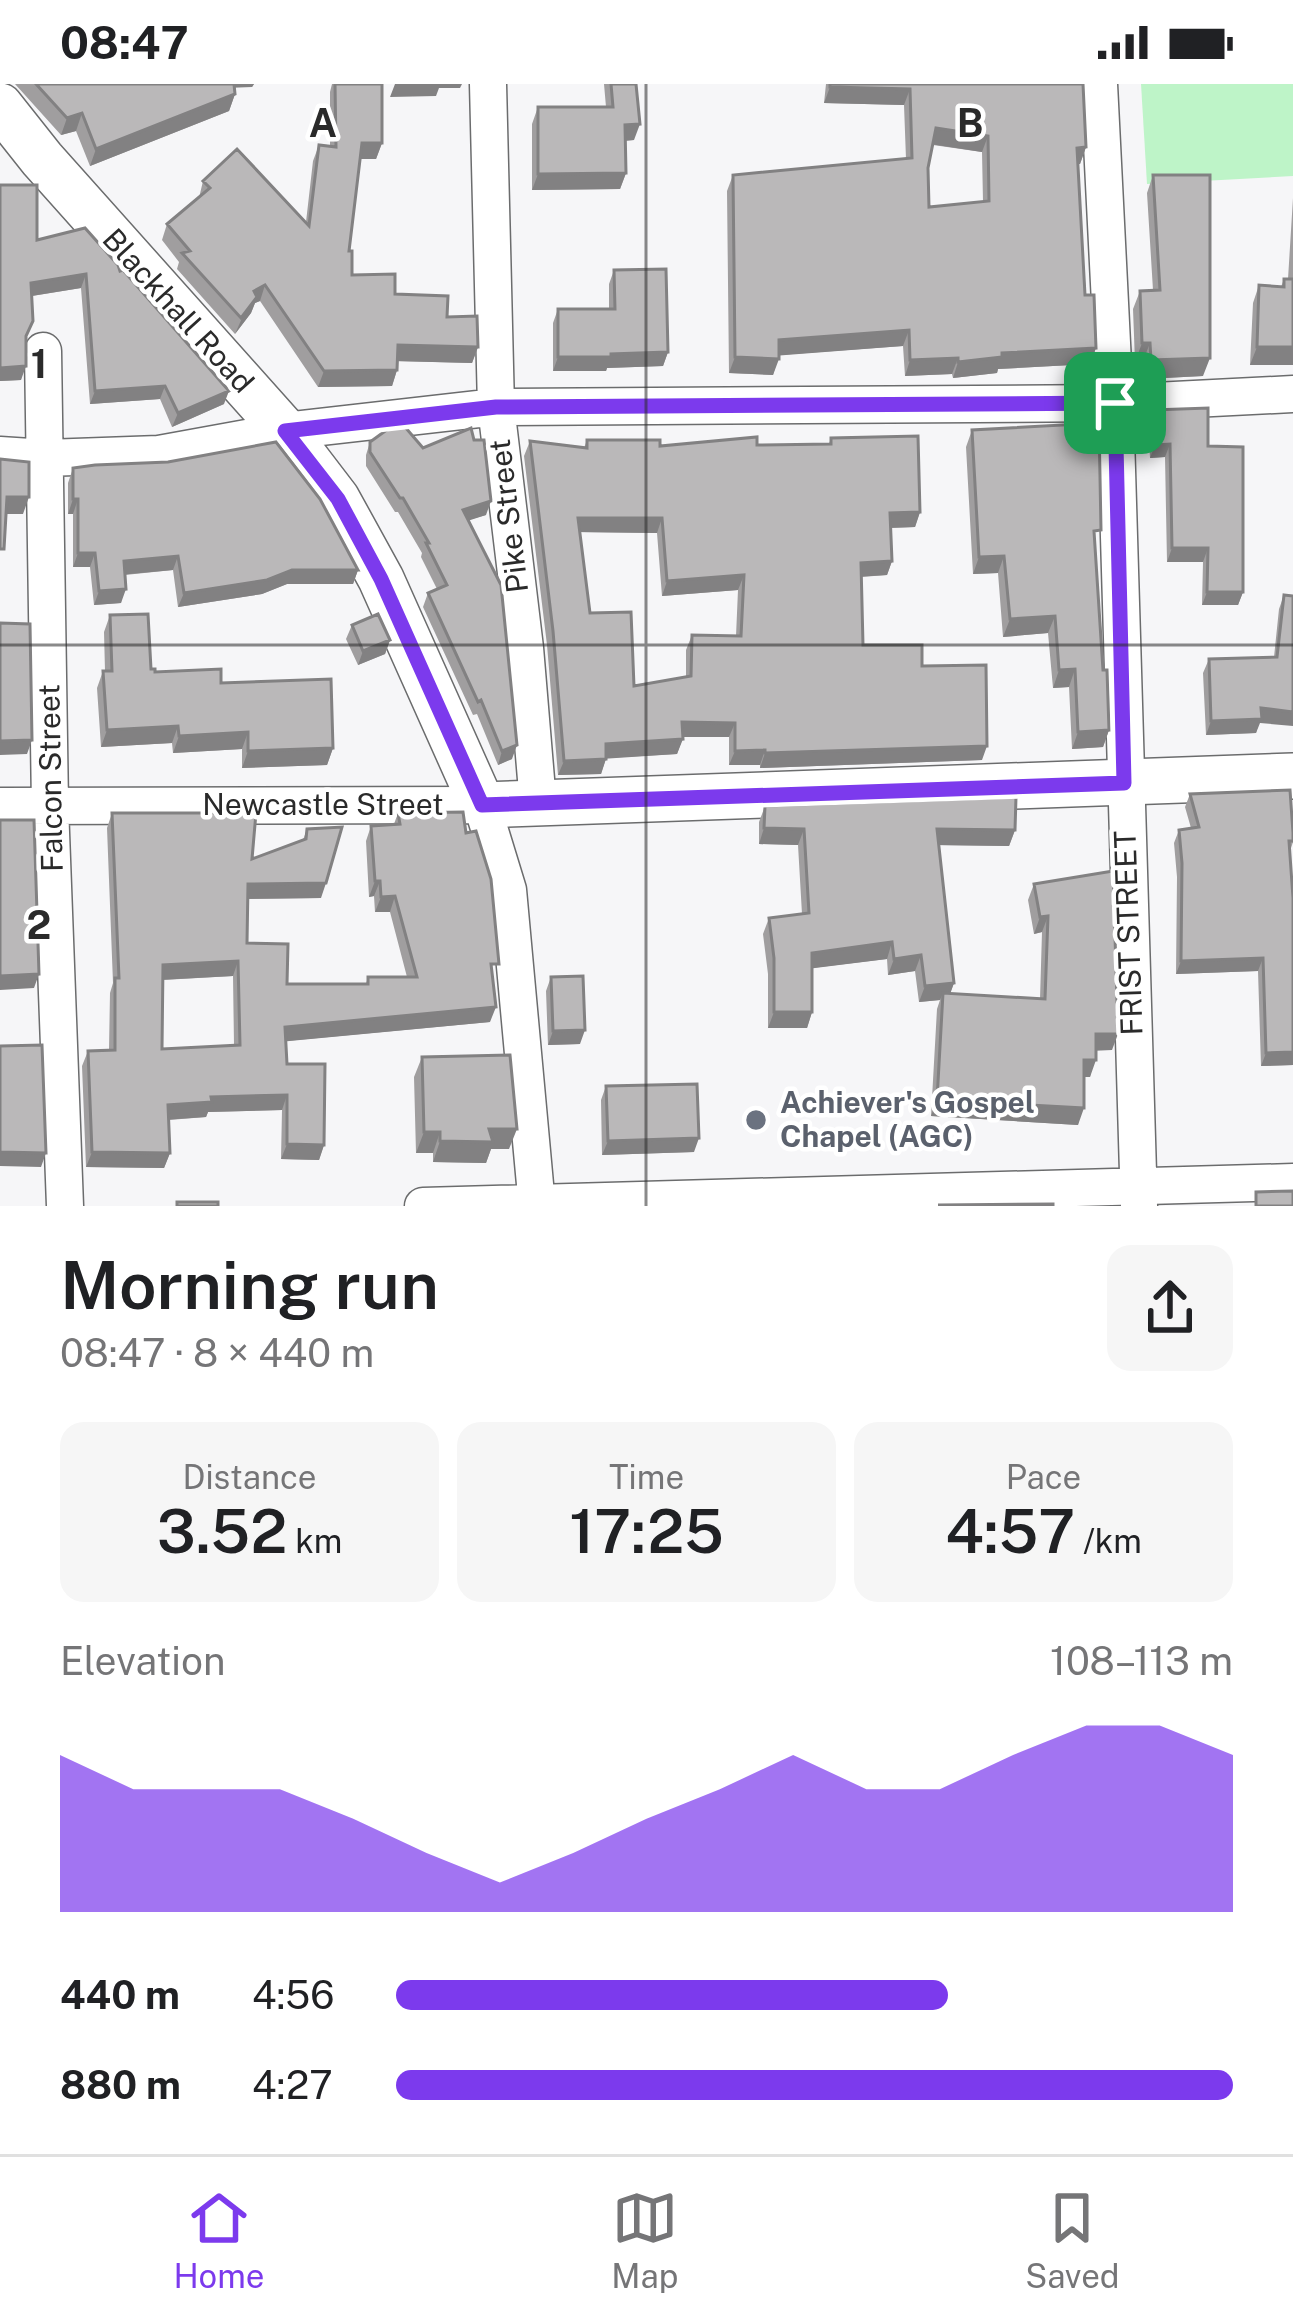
<!DOCTYPE html>
<html lang="en">
<head>
<meta charset="utf-8">
<style>
	:root { --surface:#fff; --page:#f6f6f6; --text:#202124; --muted:#757577; --line:#e0e0e0; --accent:#7c3aed }
	body { margin:0; font-family:"Public Sans",sans-serif; background:var(--page); color:var(--text); height:100vh; display:flex; flex-direction:column; font-size:45px; white-space:nowrap }
	* { box-sizing:border-box; margin:0 }
	p { font-size:39px; color:var(--muted) }
	.icon { flex:none; width:66px; height:66px; fill:none; stroke:currentColor; stroke-width:2; stroke-linecap:round; stroke-linejoin:round }
	.map { position:relative; height:1122px; overflow:hidden }
	.panel { display:flex; flex-direction:column; background:var(--surface); flex:1 }
	.panel>* { flex:none }
	.pin { position:absolute; display:grid; place-items:center; width:102px; height:102px; color:#fff; margin:-51px; border-radius:24px; box-shadow:0 6px 18px #0006 }
	.round { display:grid; place-items:center; flex:none; width:126px; height:126px; border-radius:24px; background:var(--page) }
	.overview { display:flex; align-items:center; justify-content:space-between; height:204px; padding:0 60px }
	h1 { font-size:66px; font-weight:600; line-height:90px }
	.figures { display:grid; grid-template-columns:repeat(3,1fr); gap:18px; height:204px; padding:12px 60px }
	.figures div { display:grid; align-content:center; border-radius:24px; background:var(--page); text-align:center }
	.figures b { font-size:60px; font-weight:600 }
	.figures small { font-size:33px; font-weight:400 }
	.figures p { font-size:33px }
	.chart { height:336px; padding:24px 60px }
	.chart p { display:flex; justify-content:space-between }
	.chart svg { width:100%; height:216px; margin-top:12px; fill:var(--accent); opacity:.7 }
	ul { padding:0 60px; list-style:none; font-size:39px }
	li { display:grid; grid-template-columns:192px 144px 1fr; align-items:center; height:90px }
	li i { height:30px; border-radius:15px; background:var(--accent) }
	.status { display:flex; justify-content:space-between; align-items:center; height:84px; padding:0 60px; background:var(--surface); direction:ltr }
	.status svg { height:33px; fill:currentColor }
	.tabs { display:flex; justify-content:space-around; align-items:center; height:168px; border-top:3px solid var(--line); background:var(--surface); font-size:33px; color:var(--muted) }
	.tabs a { display:grid; justify-items:center; gap:6px }
	.tabs .on { color:var(--accent) }
	.map>svg:first-child { display:block }
	.green { fill:#bef4c8 }
	.lines { fill:none; stroke-linecap:round; stroke-linejoin:round }
	.minor-casing { stroke:#6b6c6d; stroke-width:39 }
	.tertiary-casing { stroke:#6b6c6d; stroke-width:48 }
	.minor { stroke:#fff; stroke-width:36 }
	.tertiary { stroke:#fff; stroke-width:45 }
	.wall { fill:#a09e9f; fill-rule:evenodd }
	.shaded-wall { fill:#828182 }
	.building { fill:#bab8b9; stroke:#828182; stroke-width:3; fill-rule:evenodd }
	.route-casing { stroke:#fff; stroke-width:24 }
	.route { stroke:#7c3aed; stroke-width:15 }
	.grid { fill:none; stroke:#2a2a2a; stroke-width:3; stroke-opacity:0.55 }
	.worship-dot { fill:#6b7280; stroke:#fff; stroke-width:4.5 }
	.labels { text-anchor:middle; stroke-width:9; stroke-linejoin:round; paint-order:stroke }
	.street-label { font-size:30px; fill:#2a2a2a; stroke:#fff }
	.worship-label { font-size:30px; font-weight:bold; fill:#5b616d; stroke:#fff; text-anchor:start }
	.grid-label { font-size:39px; text-anchor:middle; font-weight:bold; fill:#2a2a2a; stroke:#fff; stroke-width:9; stroke-linejoin:round; paint-order:stroke }
</style>
</head>
<body>
<div class="status"><b>08:47</b><svg viewBox="0 0 49 12"><path d="M0 12V9h3v3zM5 12V6h3v6zM10 12V3h3v9zM15 12V0h3v12zM26 1h20v11H26zM47 4h2v5h-2z"/></svg></div>
<div class="map">
<svg width="1293" height="1122" viewBox="0 0 1293 1122">
	<rect width="100%" height="100%" fill="#f6f6f8"/>
	<path class="green" d="M1141,0H1293V92L1147,100Z"/>
	<g class="lines">
		<defs>
			<path id="minor" d="M488,0L496,323L525,564L538,719
				M1099,0L1115,319L1139,1122
				M43,267L50,722L65,1122
				M0,371L46,374L159,370L285,347L496,323L1115,319L1293,310
				M0,722L482,721L508,806L537,1122
				M423,1122L1293,1098"/>
			<path id="tertiary" d="M0,22L42,75L285,347L337,415L381,495L482,721L1293,692"/>
		</defs>
		<use href="#minor" class="minor-casing"/>
		<use href="#tertiary" class="tertiary-casing"/>
		<use href="#minor" class="minor"/>
		<use href="#tertiary" class="tertiary"/>
	</g>
	<path class="wall" d="M15,0H254L252,3H235V10L229,27L90,82L76,47L61,51Z
		M332,0H382V59L376,75H360L349,167L352,191L447,233L478,263L472,279L398,277L397,286L392,302L318,303L260,217L255,219L251,229L235,250L177,185L179,178L162,156L167,140L199,114L203,97L306,138L313,77L319,61L330,62V8Z
		M604,0H636L634,56L625,57L626,89L620,105L532,106V40L538,23H606Z
		M826,0H1083L1086,63L1080,80H1078L1090,280L998,285L997,289L953,294L952,290L905,292L903,262L779,271L773,291L729,289L727,107L733,91L906,75L904,21L824,19ZM933,61L982,68L983,118L929,123L928,84Z
		M1153,91L1203,292L1145,295L1143,277L1135,278L1133,225L1140,207L1153,206L1147,109Z
		M0,101L37,156L120,187L224,320L172,343L160,315L90,320L81,204L32,212L21,296L0,297Z
		M1293,114V281H1250L1253,219L1259,201L1281,203L1284,195H1288Z
		M614,186L668,268L663,282L607,284L606,287H553V239L558,225H609V200Z
		M1153,326L1208,362L1243,508L1238,521H1202L1203,478H1167L1165,373L1150,374L1148,340Z
		M972,346L1095,463L1109,646L1103,663L1072,665L1069,603L1053,604L1048,549L1003,553L998,489L973,490L966,363Z
		M831,354L920,428L915,443L891,444L892,477L887,491L861,493L863,561L922,582L982,676L760,684V681H729V653H683L677,670L606,674L601,690L558,691L547,561L524,372L530,357L584,364L587,356L660,362L829,360ZM580,448L657,449L662,512L738,506L736,552L692,551L686,566V593L634,602L590,529Z
		M370,358L486,431L468,436L512,675L498,681L477,630L473,631L423,523L428,509L437,505L421,473L422,469L398,428H395L366,382V371Z
		M73,384L358,486L353,500H287L262,510L178,523L173,486L125,491L121,519L94,521L90,483H73V430H68V399Z
		M1284,511L1293,512L1256,649L1206,651L1203,589L1209,575L1274,573L1279,525Z
		M110,531L151,585L333,664L327,681L242,684V665L173,669L172,659L101,663L97,604L103,587H105L104,548Z
		M352,541L390,556L385,570L358,581L346,555Z
		M1190,710L1293,758L1290,767L1293,981L1261,982L1258,887L1176,890L1177,793L1174,759L1179,746L1191,744L1185,723Z
		M765,722L1015,746L1009,762L939,761L954,899L950,909L1040,915L1042,848L1034,850L1028,816L1034,800L1112,966H1096L1090,993H1084L1078,1041L931,1032L937,925L940,916L919,918L915,887L888,891L887,875L812,884V928L807,944H768V890L763,850L769,834L802,830L798,761L759,760V738Z
		M112,729L252,775L303,756L307,745L321,814L248,815L247,859L287,900H366L368,893H407L390,828H375L374,812L369,813L366,757L371,742L394,740L398,729L493,895L490,938L286,957L287,980L324,1061L319,1076L281,1075L282,1026L208,1028L206,1033L169,1036L170,1069L164,1084L86,1083L82,982L88,967L109,966L110,909L113,899L107,744ZM233,892L234,961L162,965L163,896Z
		M551,893L580,960L548,961L546,907Z
		M422,973L509,1065H491L486,1079L433,1078V1069H416L414,993Z
		M606,1002L694,1068L602,1071L601,1016Z"/>
	<path class="shaded-wall" d="M227,0H254L252,3L226,4Z
		M395,0H462L460,4H439L436,12L390,13Z
		M830,3L910,5L904,21L824,19Z
		M235,10L229,27L90,82L96,65Z
		M82,29L76,47L61,51L67,34Z
		M640,40L634,56L619,57L625,41Z
		M936,44L988,52L982,68L930,60Z
		M362,59H382L376,75H357Z
		M1086,63L1080,80H1071L1077,64Z
		M626,89L620,105L532,106L538,90Z
		M86,190L81,204L25,213L31,199Z
		M265,201L260,217L255,219L251,229L235,250L254,207Z
		M909,246L903,262L773,272L779,256Z
		M1142,259H1150L1143,277L1135,278Z
		M398,261L478,263L472,279L392,277Z
		M1257,263H1293V281H1250Z
		M1096,264L1090,280L998,285L997,289L953,294L958,278L1002,269Z
		M668,268L663,282L607,284L606,287H553L558,273Z
		M735,273L779,275L773,291L729,289Z
		M958,274L952,290L905,292L910,276Z
		M1210,274L1203,292L1145,295L1151,276Z
		M26,282L21,296L0,297V284Z
		M397,286L392,302L318,303L324,287Z
		M165,302L160,315L90,320L95,307Z
		M229,307L224,320L172,343L178,329Z
		M1170,360L1165,373L1150,374L1155,361Z
		M7,413H29L23,430H1Z
		M73,415H78L73,430H68Z
		M491,417L486,431L458,440L463,426Z
		M920,428L915,443L885,444L890,429Z
		M578,434H662L657,449L573,448Z
		M1172,464H1208L1203,478H1167Z
		M78,469H95L90,483H73Z
		M178,472L173,486L119,491L124,477Z
		M1004,472L998,489L973,490L979,473Z
		M892,477L887,491L855,493L861,479Z
		M292,486H358L353,500H287L262,510L178,523L184,509Z
		M744,491L738,506L662,512L667,497Z
		M126,505L121,519L94,521L99,507Z
		M1207,508H1243L1238,521H1202Z
		M1055,532L1048,549L1003,553L1010,535Z
		M390,556L385,570L358,581L363,567Z
		M1075,585L1069,603L1053,604L1059,586Z
		M1261,624L1293,628V642L1260,639L1256,649L1206,651L1211,637Z
		M682,638L735,639L729,653H677Z
		M178,642L172,659L101,663L107,646Z
		M1109,646L1103,663L1072,665L1078,648Z
		M248,648L242,665L173,669L179,652Z
		M683,655L677,670L601,675L606,660Z
		M32,656L27,670L0,671V657Z
		M517,661L512,675L498,681L502,667Z
		M987,662L982,676L760,684L765,669Z
		M333,664L327,681L242,684L248,667Z
		M765,666L760,681H729L735,667Z
		M606,675L601,690L558,691L564,677Z
		M764,744L804,745L798,761L759,760Z
		M937,745L1015,746L1009,762L931,761Z
		M375,797H380L374,812L369,813Z
		M326,799L321,814L243,815L248,800Z
		M395,812L390,828H375L381,813Z
		M1048,832L1042,848L1034,850L1040,833Z
		M892,858L887,875L807,885L812,869Z
		M921,871L915,887L888,891L894,875Z
		M1263,874L1258,887L1176,890L1181,877Z
		M238,877L233,892L158,896L163,881Z
		M39,890L34,904L0,906V892Z
		M954,899L948,916L943,909L940,916L919,918L925,902Z
		M496,923L490,938L279,958L285,943Z
		M774,928H812L807,944H768Z
		M585,946L580,960L548,961L553,947Z
		M1096,950H1118L1112,966L1090,967Z
		M1293,968V981L1261,982L1266,969Z
		M1084,976H1096L1090,993H1078Z
		M287,1011L282,1026L208,1028L206,1033L163,1036L168,1021L211,1013Z
		M937,1016L1084,1024L1078,1041L931,1032Z
		M489,1045H517L509,1065H491L486,1079L433,1078L440,1057Z
		M424,1048H440L433,1069H416Z
		M699,1054L694,1068L602,1071L608,1057Z
		M287,1060L324,1061L319,1076L281,1075Z
		M0,1068L46,1069L41,1083L0,1082Z
		M92,1068L170,1069L164,1084L86,1083Z"/>
	<path class="building" d="M36,0H234L235,10L96,65L82,29L67,34Z
		M335,0H382V59H362L349,167H352V191L395,190V210L448,212L447,233L477,232L478,263L398,261L397,286L324,287L265,201L254,207L257,213L241,234L182,169L190,167L167,140L210,104L203,97L237,65L309,142L319,61L336,63Z
		M611,0H636L640,40L625,41L626,89L538,90V23H613Z
		M830,0H1083L1086,63L1077,64L1085,211H1094L1096,264L1002,269V273L958,278V274L910,276L909,246L779,256V275L735,273L733,91L912,74L910,5L830,3ZM936,44L988,52L989,117L929,123L928,84Z
		M1153,91H1210V274L1151,276L1150,259H1142L1140,207L1160,206Z
		M0,101H37V156L85,144L118,181L120,187L123,186L229,307L178,329L165,302L95,307L86,190L31,199L33,237L26,252V282L0,284Z
		M666,185L668,268L611,270V273H558V225H615L614,186Z
		M1284,195H1293V263H1257L1259,201L1284,203Z
		M1208,324V362L1243,363V508H1207L1208,464H1172L1170,360L1155,361L1153,326Z
		M1099,339L1101,446L1094,447L1103,586H1107L1109,646L1078,648L1075,585L1059,586L1055,532L1010,535L1004,472L979,473L972,346Z
		M405,343L423,364L471,344L474,356H484L491,417L463,426L501,501L517,661L502,667L481,616L478,618L428,509L447,501L426,459H429L403,414H400L370,368V358L388,345Z
		M918,352L920,428L890,429L892,477L861,479L863,561H922V582L986,581L987,662L765,669V666L735,667V639L682,638L683,655L606,660V675L564,677L553,547L530,357L587,364V356H660V362L757,353V361L831,360V354ZM578,434H662L667,497L744,491L741,552L692,551L691,592L634,602L631,528L590,529Z
		M276,358L320,415L358,486H292L267,496L184,509L178,472L124,477L126,505L99,507L95,469H78V415H73V384L95,381L168,378Z
		M0,375L29,378V413H7L4,465H0Z
		M1284,511L1293,512V628L1261,624L1262,635L1211,637L1209,575L1277,573Z
		M148,530L151,585H155V588L221,585V599L331,595L333,664L248,667V648L179,652L178,642L107,646L103,587H112L110,531Z
		M378,530L390,556L363,567L352,541Z
		M0,539L30,540L32,656L0,657Z
		M1290,706L1293,749V757H1289L1293,814V968L1266,969L1263,874L1181,877L1182,779L1179,746L1199,743L1190,710Z
		M1016,713L1015,746L937,745L954,899L925,902L921,871L894,875L892,858L812,869V928H774V874L769,834L809,829L804,745L764,744L765,722Z
		M463,728L466,749L476,747L491,795L499,880H491L496,923L285,943L287,980H325L324,1061L287,1060V1011L211,1013L212,1018L168,1021L170,1069L92,1068L88,967L115,966V894H119L112,729H256L252,775L306,755L307,745L342,743L326,799L248,800L247,859L288,860L287,900H368V893H417L395,812L381,813L380,797H375L371,742L400,740L398,729ZM238,877L240,961L162,965L163,881Z
		M0,736H34L39,890L0,892Z
		M1113,787L1118,950H1096V976H1084V1024L937,1016L943,909L1045,915L1048,832L1040,833L1034,800Z
		M583,892L585,946L553,947L551,893Z
		M42,961L46,1069L0,1068V962Z
		M510,971L517,1045H489L493,1058L440,1057V1048H424L422,973Z
		M697,1000L699,1054L608,1057L606,1002Z
		M1293,1107V1122H1256V1108Z
		M177,1118H218V1122H177Z
		M1053,1120V1122L938,1121Z"/>
	<g class="lines">
		<defs>
			<path id="route" d="M1115,319L1124,699L482,721L381,495L338,415L285,347L496,323Z"/>
		</defs>
		<use href="#route" class="route-casing"/>
		<use href="#route" class="route"/>
	</g>
	<path class="grid" d="M646,0V1122M0,561H1293"/>
	<circle class="worship-dot" cx="756" cy="1036" r="12"/>
	<g class="labels">
		<g class="street-label">
			<text transform="translate(178 227) rotate(48)" y="10">Blackhall Road</text>
			<text transform="translate(509 432) rotate(-97)" y="10">Pike Street</text>
			<text transform="translate(51 694) rotate(-91)" y="10">Falcon Street</text>
			<text x="323" y="731">Newcastle Street</text>
			<text transform="translate(1129 849) rotate(-92)" y="10">FRIST STREET</text>
		</g>
		<g class="worship-label">
			<text x="780" y="1029">Achiever's Gospel<tspan x="780" dy="34">Chapel (AGC)</tspan></text>
		</g>
	</g>
	<g class="grid-label">
		<text x="323" y="53">A</text>
		<text x="970" y="53">B</text>
		<text x="39" y="294">1</text>
		<text x="39" y="855">2</text>
	</g>
</svg>
<div class="pin" style="left:1115px;top:319px;background:#1e9e55"><svg class="icon" aria-label="arrive" viewBox="0 0 24 24"><path d="M6 21V4h12l-3 4 3 4H6"/></svg></div>
</div>
<section class="panel">
<div class="overview"><div><h1>Morning run</h1><p>08:47 · 8 × 440 m</p></div><a class="round"><svg class="icon" aria-label="share" viewBox="0 0 24 24"><path d="M12 15V3M7 8l5-5 5 5M5 13v7h14v-7"/></svg></a></div>
<div class="figures">
<div><p>Distance</p><b>3.52<small> km</small></b></div>
<div><p>Time</p><b>17:25</b></div>
<div><p>Pace</p><b>4:57<small> /km</small></b></div>
</div>
<div class="chart"><p><span>Elevation</span>108–113 m</p>
<svg viewBox="0 0 160 44" preserveAspectRatio="none"><path d="M0 44V12L10 19L20 19L30 19L40 25L50 32L60 38L70 32L80 25L90 19L100 12L110 19L120 19L130 12L140 6L150 6L160 12V44z"/></svg>
</div>
<ul>
<li><b>440 m</b>4:56<i style="width:66%"></i></li>
<li><b>880 m</b>4:27<i style="width:100%"></i></li>
</ul>
</section>
<nav class="tabs">
<a class="on"><svg class="icon" aria-label="home" viewBox="0 0 24 24"><path d="M3 11l9-7 9 7M6 9v11h12V9"/></svg>Home</a>
<a><svg class="icon" aria-label="map" viewBox="0 0 24 24"><path d="M3 6l6-2 6 2 6-2v14l-6 2-6-2-6 2zM9 4v14M15 6v14"/></svg>Map</a>
<a><svg class="icon" aria-label="saved" viewBox="0 0 24 24"><path d="M7 4h10v16l-5-4-5 4z"/></svg>Saved</a>
</nav>
</body>
</html>
